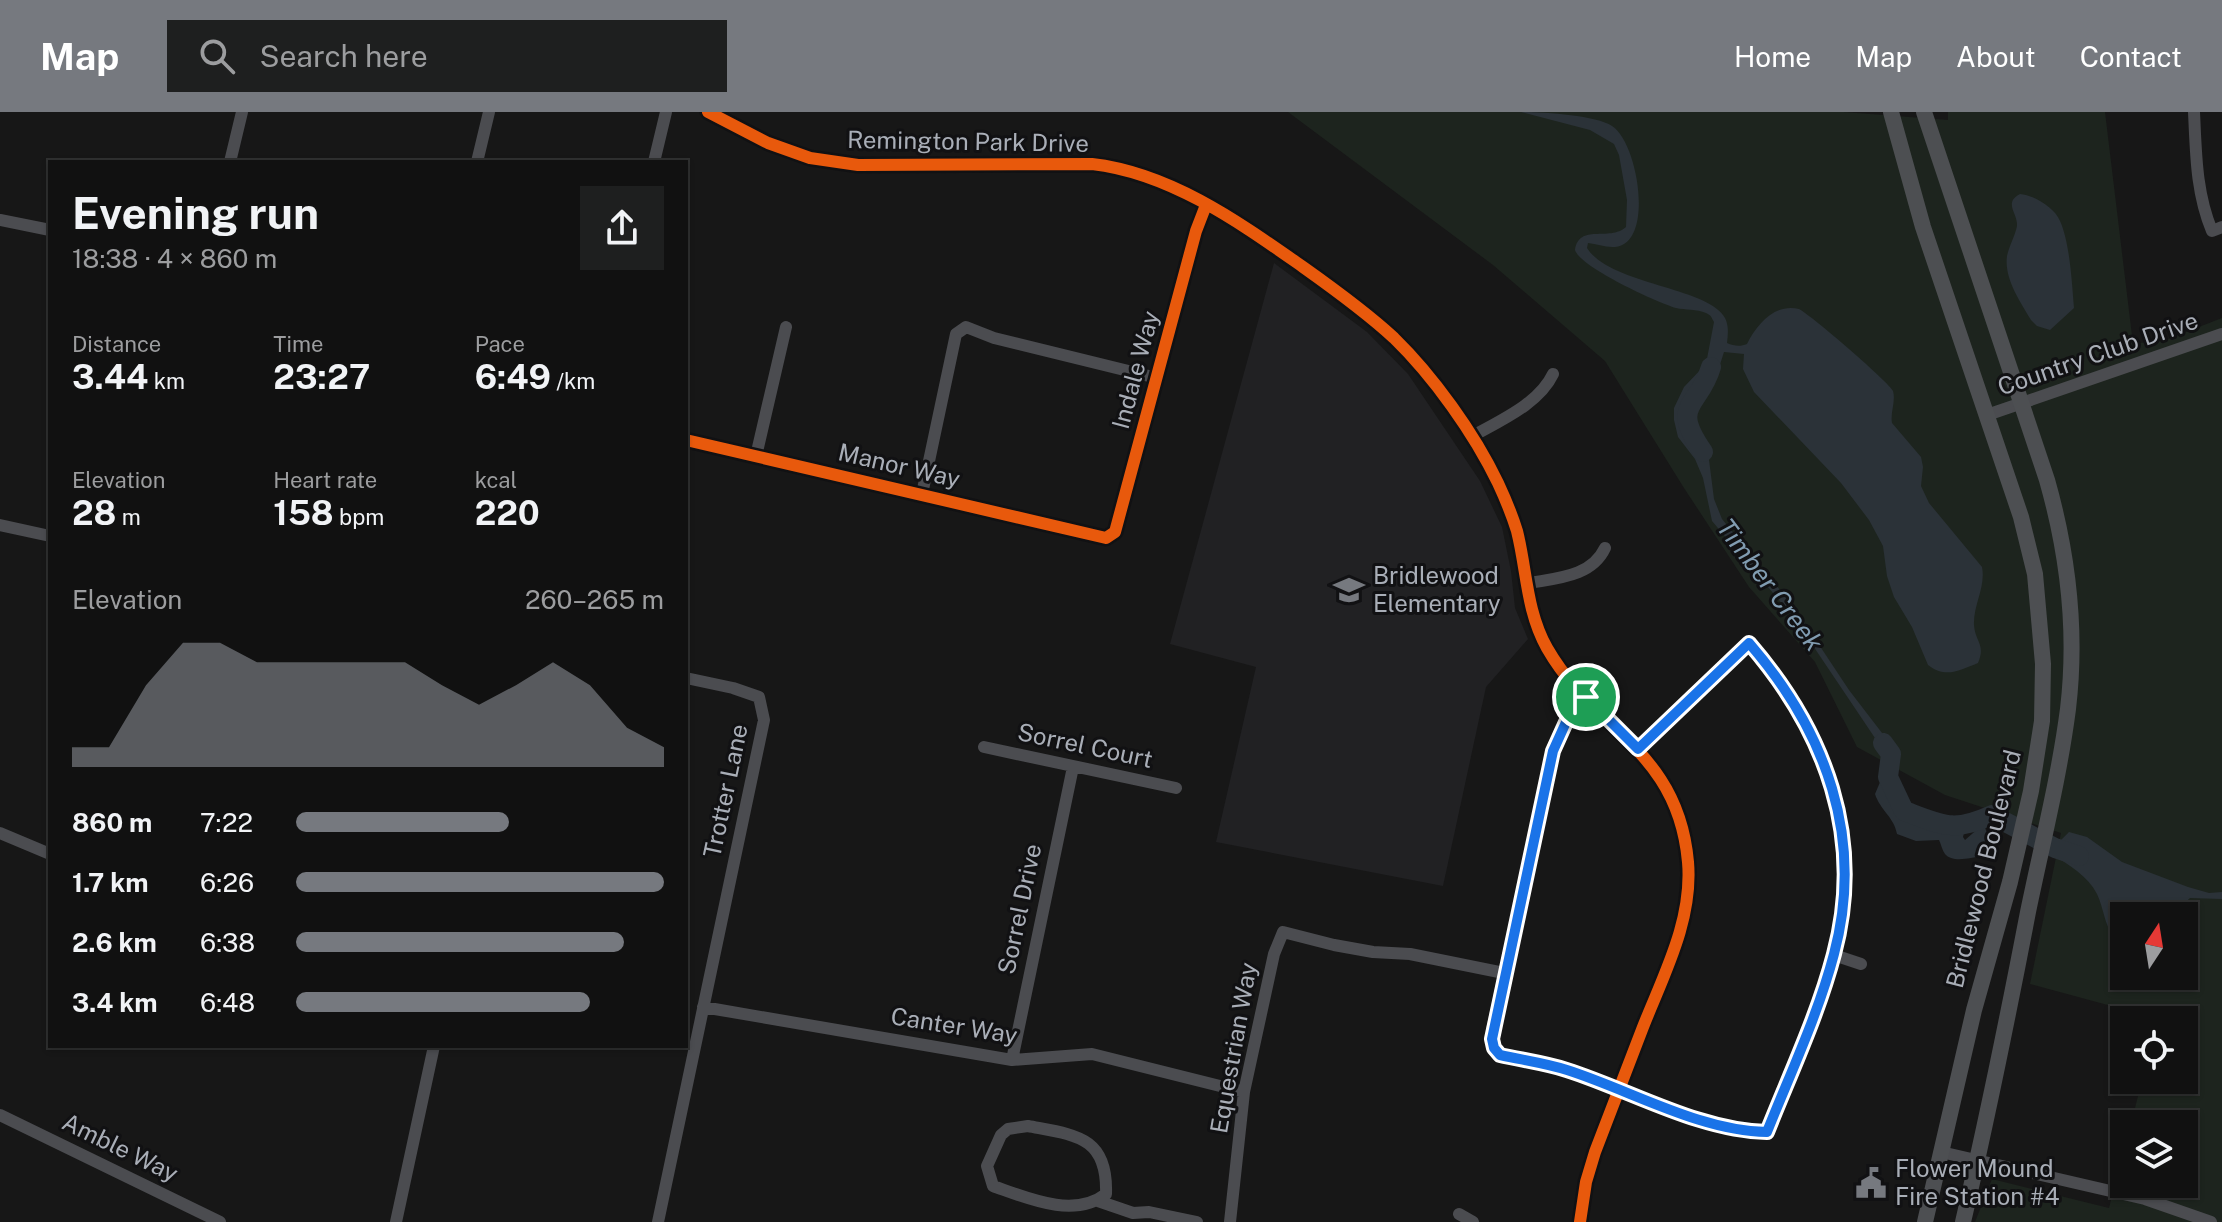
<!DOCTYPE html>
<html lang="en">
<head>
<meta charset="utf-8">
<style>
	:root { --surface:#111; --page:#1e1f1f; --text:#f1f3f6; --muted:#9c9d9f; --line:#303131; --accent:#76797f }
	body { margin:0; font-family:"Public Sans",sans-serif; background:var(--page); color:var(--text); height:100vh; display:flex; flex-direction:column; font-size:30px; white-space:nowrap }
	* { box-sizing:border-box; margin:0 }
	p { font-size:26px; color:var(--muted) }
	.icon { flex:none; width:44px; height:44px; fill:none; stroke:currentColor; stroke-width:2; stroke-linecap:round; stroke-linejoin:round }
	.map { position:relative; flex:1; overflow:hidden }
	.sheet { position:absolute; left:48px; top:48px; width:640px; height:888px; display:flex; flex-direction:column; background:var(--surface); border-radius:0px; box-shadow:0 2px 6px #0004,0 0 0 2px var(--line) }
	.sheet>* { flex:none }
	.needle { width:52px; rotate:12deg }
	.tools { position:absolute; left:2110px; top:790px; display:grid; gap:16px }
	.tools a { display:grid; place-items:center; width:88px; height:88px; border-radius:0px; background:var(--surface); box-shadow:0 2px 6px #0004,0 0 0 2px var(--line); font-size:40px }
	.pin { position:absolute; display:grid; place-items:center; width:68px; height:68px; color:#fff; margin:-34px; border:4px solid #fff; border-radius:50%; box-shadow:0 2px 8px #0007 }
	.round { display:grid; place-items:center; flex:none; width:84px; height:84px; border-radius:0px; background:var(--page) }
	.headline { display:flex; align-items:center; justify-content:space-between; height:136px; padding:0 24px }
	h1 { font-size:44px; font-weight:700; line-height:60px }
	.stats { display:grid; grid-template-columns:repeat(3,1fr); gap:12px; height:136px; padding:8px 24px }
	.stats div { display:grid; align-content:center }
	.stats b { font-size:34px; font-weight:700 }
	.stats small { font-size:22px; font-weight:400 }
	.stats p { font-size:22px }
	.chart { height:224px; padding:16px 24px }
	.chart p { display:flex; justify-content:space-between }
	.chart svg { width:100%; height:144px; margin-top:8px; fill:var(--accent); opacity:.7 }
	ul { padding:0 24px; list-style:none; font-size:26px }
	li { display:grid; grid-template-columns:128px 96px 1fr; align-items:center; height:60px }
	li i { height:20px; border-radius:10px; background:var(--accent) }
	header { display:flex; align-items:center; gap:48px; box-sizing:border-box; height:112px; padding:0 40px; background:var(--accent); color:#fff }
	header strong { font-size:38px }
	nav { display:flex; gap:44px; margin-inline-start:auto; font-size:28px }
	.search { width:560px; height:72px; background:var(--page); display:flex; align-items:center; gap:20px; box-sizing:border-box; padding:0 28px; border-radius:0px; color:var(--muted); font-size:30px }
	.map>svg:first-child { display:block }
	.built { fill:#212123 }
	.green { fill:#1d241e; fill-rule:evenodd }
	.water { fill:#2b3238 }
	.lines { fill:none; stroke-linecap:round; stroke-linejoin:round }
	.river { stroke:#2b3238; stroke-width:20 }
	.minor { stroke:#4b4c50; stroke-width:12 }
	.major { stroke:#4d4f52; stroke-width:16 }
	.cycleway-casing { stroke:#111113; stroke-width:17 }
	.cycleway { stroke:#e8590c; stroke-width:12 }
	.route-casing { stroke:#fff; stroke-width:16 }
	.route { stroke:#1a73e8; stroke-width:10 }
	.labels { text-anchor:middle; stroke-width:6; stroke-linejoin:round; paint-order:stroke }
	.street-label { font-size:24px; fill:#a9aeb7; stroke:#111113 }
	.poi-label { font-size:24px; fill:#a9aeb7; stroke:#111113; text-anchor:start }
	.water-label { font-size:26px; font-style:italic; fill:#819cb1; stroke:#111113 }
</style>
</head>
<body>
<header>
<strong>Map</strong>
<div class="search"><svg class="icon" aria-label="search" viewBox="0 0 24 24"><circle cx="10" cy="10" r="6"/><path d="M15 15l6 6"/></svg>Search here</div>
<nav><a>Home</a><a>Map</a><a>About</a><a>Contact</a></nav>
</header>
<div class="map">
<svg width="2222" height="1110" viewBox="0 0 2222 1110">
	<rect width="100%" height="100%" fill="#171717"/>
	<path class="built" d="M1274,151L1367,220L1408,262L1480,369L1502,415L1511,459L1515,496L1528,527L1486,575L1443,774L1216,730L1256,555L1170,532Z"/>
	<path class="green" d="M1288,0H1844L1948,8V0H2105L2133,232L2168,227L2222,206V1110H1975L1992,1067L2109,1096L2124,1037V1072H2184V1012H2131L2142,968H2184V908H2144L2141,902L2030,872L2061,721L1945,683L1857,635L1815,550L1749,475L1684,376L1605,249L1493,153ZM2124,804H2184V864H2124Z"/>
	<path class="water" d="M1521,0C1542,0 1596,3 1612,14C1636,29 1652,115 1624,132C1612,139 1600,132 1588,131L1587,136C1610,173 1709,175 1725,206C1729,214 1728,222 1727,231C1734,234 1740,235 1747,232C1757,212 1775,191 1799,197C1811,203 1890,271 1893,279C1896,289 1890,301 1892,311L1921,345L1923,355L1921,374L1929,391L1982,455C1986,475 1973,493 1974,513C1975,530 1986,532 1978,551C1960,558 1946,567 1928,553L1912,515L1894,485L1887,464L1883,434L1869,408L1841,371L1754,280L1743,257L1744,242L1724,240L1715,268L1690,284L1685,300L1688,315L1708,340L1714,387L1722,407L1794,495L1849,578L1892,634C1894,645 1884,656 1888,665L1915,695L1919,709L1924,715L1940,714L1942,707C1950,705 1959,708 1966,712L1963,725L1965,728L1980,715L1985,716L1989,725L1981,744C1971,746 1952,751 1945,742C1942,738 1941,732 1939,728L1916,729L1897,722C1894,705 1880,698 1875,682L1886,656V639L1879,632L1795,507L1712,409L1703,366L1695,347L1678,325L1674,308V296L1684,275L1706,252L1714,210C1711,205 1712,204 1706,201C1697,197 1685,198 1676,196C1656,190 1580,155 1575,138C1579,111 1609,130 1626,115L1627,88L1619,43L1614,32L1590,18Z
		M2020,82C2034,83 2055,96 2060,109C2070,131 2072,172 2074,196L2050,218L2037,214L2031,208C2020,189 2004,167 2007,144C2009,134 2015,124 2017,114C2018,101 2003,91 2020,82Z
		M2069,720L2087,725L2122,750L2188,775L2209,781L2222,780V787L2190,786C2171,804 2149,804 2124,804V828L2114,825C2104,812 2104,797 2097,782C2088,764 2069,753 2053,743L2056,729H2060Z"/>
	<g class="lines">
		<path class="river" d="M1703,340C1669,291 1699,296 1711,255
			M1883,631L1891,642L1888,665L1904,699C1943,713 1952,721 1992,703L2055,736L2079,744"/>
		<path class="minor" d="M708,0L768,31L810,46L858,53L1092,52C1171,61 1240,111 1303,155C1334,177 1366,200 1394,226C1433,264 1474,321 1498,371C1505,386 1512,403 1517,419C1527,459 1526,498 1547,536C1595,620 1678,637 1688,750C1693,808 1664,862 1643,915C1627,956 1611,998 1595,1040L1586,1070L1580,1110
			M2194,0C2196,41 2196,81 2212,119L2222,115
			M230,50L242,0
			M477,50L489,0
			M654,50L666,0
			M0,108L50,118
			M1987,303L2222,222
			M1471,325C1499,309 1539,292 1553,262
			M686,328L1106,426L1115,420L1196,119L1206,93
			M756,344L786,215
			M922,382L956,222L966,215L994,226L1157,266
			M0,413L50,424
			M1525,472C1554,466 1591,466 1605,436
			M1586,585L1567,608L1553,639L1492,918L1494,936L1500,943C1522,949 1545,951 1567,958C1631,978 1698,1019 1767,1020C1793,954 1825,888 1840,819C1862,713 1817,609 1749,531L1638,637
			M984,635L1176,676
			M0,721L50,742
			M1834,843L1861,852
			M703,895L1012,948L1092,942L1244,980
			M1012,948L1073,655
			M0,1003L220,1110
			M1028,1014C1075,1023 1108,1024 1106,1082C1074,1107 1027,1086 993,1074L987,1054L1001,1023L1008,1017Z
			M1941,1040L2145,1087L2211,1110
			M1098,1089L1133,1101L1149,1100L1197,1110
			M1459,1102L1473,1110
			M396,1110L434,934
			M658,1110L764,608L759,585L733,576L686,566
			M1230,1110L1244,980L1274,842L1283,820L1334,833L1373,840L1410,842L1504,861"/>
		<path class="major" d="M1891,0L1923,115L2021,405L2035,462L2043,552L2042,609L2031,679L2010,770L1974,898L1925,1110
			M1924,0L2047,368C2068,442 2077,521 2068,597C2059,666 2042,732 2028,800C2008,904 1987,1007 1963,1110"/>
		<defs>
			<path id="cycleway" d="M708,0L768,31L810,46L858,53L1092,52C1171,61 1240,111 1303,155C1334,177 1366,200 1394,226C1433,264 1474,321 1498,371C1505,386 1512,403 1517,419C1527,459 1526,498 1547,536C1595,620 1678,637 1688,750C1693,808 1664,862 1643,915C1627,956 1611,998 1595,1040L1586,1070L1580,1110
				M686,328L1106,426L1115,420L1196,119L1206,93"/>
		</defs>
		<use href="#cycleway" class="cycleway-casing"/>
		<use href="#cycleway" class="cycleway"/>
	</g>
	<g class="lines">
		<defs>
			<path id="route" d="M1749,531C1826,620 1865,726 1834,842C1818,903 1790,962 1767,1020C1700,1019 1630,978 1567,958C1545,951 1522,948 1500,943L1494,936L1492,927L1553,639L1567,608L1586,585L1638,637Z"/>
		</defs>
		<use href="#route" class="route-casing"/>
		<use href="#route" class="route"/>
	</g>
	<defs>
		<symbol id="school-bare" viewBox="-9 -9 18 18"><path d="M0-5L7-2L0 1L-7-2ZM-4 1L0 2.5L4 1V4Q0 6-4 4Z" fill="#76797f" stroke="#111113" stroke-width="2.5" paint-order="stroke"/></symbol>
		<symbol id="civic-bare" viewBox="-9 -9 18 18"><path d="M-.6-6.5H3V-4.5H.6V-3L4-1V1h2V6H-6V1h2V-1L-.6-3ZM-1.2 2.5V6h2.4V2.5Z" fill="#76797f" stroke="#111113" stroke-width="2.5" paint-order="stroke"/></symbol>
	</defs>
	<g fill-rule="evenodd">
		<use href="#school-bare" x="1327" y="456" width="44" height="44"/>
		<use href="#civic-bare" x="1849" y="1049" width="44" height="44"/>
	</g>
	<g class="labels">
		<g class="street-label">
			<text transform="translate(968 30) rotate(1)" y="8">Remington Park Drive</text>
			<text transform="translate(2098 242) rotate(-19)" y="8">Country Club Drive</text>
			<text transform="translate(1136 258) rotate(-75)" y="8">Indale Way</text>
			<text transform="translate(899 354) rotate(13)" y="8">Manor Way</text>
			<text transform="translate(1085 634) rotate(12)" y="8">Sorrel Court</text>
			<text transform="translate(726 679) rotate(-78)" y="8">Trotter Lane</text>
			<text transform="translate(1984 757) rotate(-76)" y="8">Bridlewood Boulevard</text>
			<text transform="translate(1020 797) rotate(-78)" y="8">Sorrel Drive</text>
			<text transform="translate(954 914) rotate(9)" y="8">Canter Way</text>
			<text transform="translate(1234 936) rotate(-80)" y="8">Equestrian Way</text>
			<text transform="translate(120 1036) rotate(26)" y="8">Amble Way</text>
		</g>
		<g class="poi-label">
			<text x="1373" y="472">Bridlewood<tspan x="1373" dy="28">Elementary</tspan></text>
			<text x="1895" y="1065">Flower Mound<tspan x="1895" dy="28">Fire Station #4</tspan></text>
		</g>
		<g class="water-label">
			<text transform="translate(1770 473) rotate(53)" y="9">Timber Creek</text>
		</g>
	</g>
</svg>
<div class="tools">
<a><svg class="needle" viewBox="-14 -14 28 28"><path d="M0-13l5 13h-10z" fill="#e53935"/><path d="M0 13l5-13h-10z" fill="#9c9d9f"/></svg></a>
<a><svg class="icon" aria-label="locate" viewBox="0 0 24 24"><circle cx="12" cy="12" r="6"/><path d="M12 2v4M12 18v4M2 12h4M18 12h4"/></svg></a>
<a><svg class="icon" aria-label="layers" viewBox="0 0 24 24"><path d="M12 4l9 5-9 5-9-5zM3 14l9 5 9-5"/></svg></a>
</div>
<div class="pin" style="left:1586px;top:585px;background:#1e9e55"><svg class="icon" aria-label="arrive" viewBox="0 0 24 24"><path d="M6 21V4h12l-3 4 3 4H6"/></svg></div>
<section class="sheet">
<div class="headline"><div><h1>Evening run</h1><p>18:38 · 4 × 860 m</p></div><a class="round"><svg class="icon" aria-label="share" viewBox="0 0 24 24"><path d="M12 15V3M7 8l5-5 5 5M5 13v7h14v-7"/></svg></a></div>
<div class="stats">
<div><p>Distance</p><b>3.44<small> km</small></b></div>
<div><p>Time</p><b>23:27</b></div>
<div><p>Pace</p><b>6:49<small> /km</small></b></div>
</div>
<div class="stats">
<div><p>Elevation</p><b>28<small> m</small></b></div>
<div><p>Heart rate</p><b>158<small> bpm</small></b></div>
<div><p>kcal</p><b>220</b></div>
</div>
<div class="chart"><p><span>Elevation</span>260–265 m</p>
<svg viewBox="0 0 160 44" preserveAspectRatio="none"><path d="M0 44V38L10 38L20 19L30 6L40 6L50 12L60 12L70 12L80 12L90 12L100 19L110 25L120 19L130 12L140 19L150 32L160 38V44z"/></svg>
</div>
<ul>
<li><b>860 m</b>7:22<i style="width:58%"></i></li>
<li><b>1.7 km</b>6:26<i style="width:100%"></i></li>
<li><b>2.6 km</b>6:38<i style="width:89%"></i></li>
<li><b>3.4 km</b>6:48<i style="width:80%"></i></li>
</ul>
</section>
</div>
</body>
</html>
